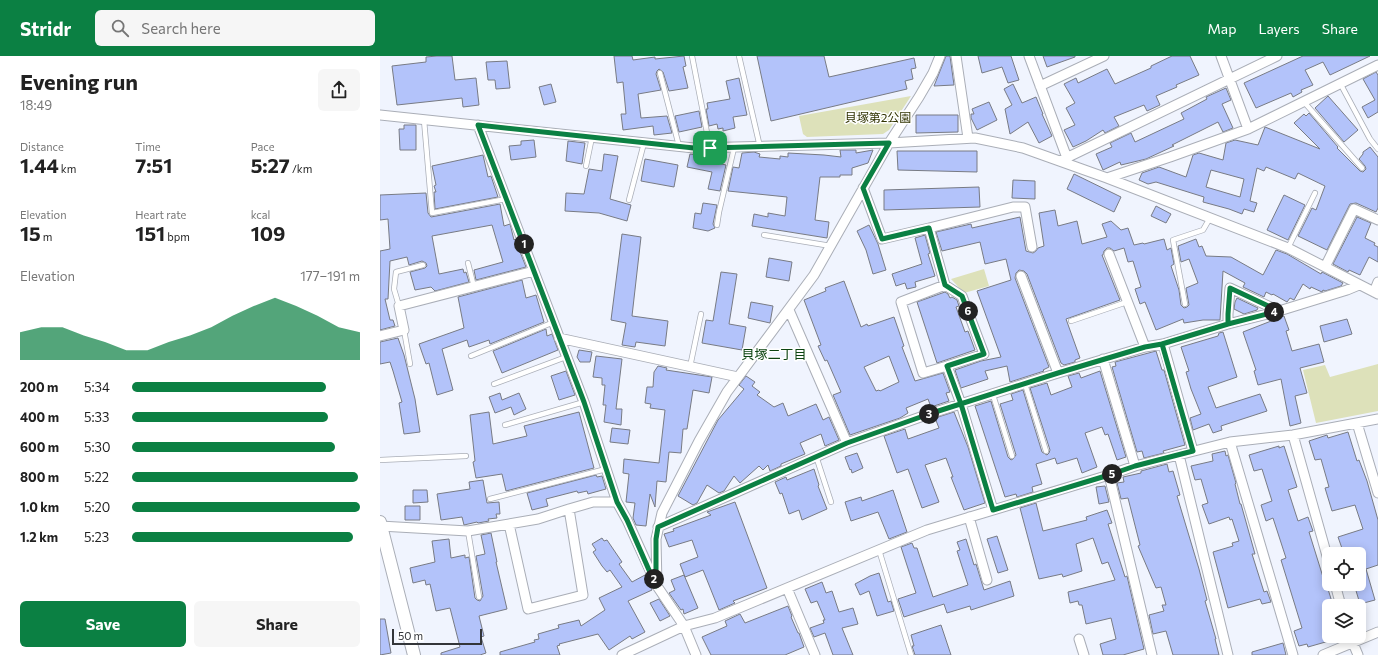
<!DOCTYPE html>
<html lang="en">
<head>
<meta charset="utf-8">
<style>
	:root { --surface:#fff; --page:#f6f6f6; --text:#222; --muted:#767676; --accent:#0b8043 }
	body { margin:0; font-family:Commissioner,"Noto Sans JP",sans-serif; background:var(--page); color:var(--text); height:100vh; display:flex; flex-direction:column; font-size:15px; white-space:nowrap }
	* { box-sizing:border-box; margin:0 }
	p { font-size:13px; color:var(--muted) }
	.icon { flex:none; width:22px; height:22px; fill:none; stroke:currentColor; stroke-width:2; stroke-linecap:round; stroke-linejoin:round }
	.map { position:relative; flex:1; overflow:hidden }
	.side { display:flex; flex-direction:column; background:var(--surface); width:380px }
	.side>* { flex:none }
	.buttons { position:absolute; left:942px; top:491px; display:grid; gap:8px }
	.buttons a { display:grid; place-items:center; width:44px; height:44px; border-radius:6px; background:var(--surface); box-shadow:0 2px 10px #0003; font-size:20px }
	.scale { position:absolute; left:12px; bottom:10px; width:90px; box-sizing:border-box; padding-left:4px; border:2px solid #333539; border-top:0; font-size:11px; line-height:14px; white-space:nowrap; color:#333539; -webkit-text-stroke:3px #fff; paint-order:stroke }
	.pin { position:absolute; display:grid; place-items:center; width:34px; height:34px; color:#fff; margin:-17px; border-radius:8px; box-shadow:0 2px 6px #0006 }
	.km { position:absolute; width:20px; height:20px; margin:-10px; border-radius:50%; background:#222; color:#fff; font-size:11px; line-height:20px; text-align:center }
	.round { display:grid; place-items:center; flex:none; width:42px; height:42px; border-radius:6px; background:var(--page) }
	.summary { display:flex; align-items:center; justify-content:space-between; height:68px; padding:0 20px }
	h1 { font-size:22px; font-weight:700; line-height:30px }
	.stats { display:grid; grid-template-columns:repeat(3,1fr); gap:6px; height:68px; padding:4px 20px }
	.stats div { display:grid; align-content:center }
	.stats b { font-size:20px; font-weight:700 }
	.stats small { font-size:11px; font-weight:400 }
	.stats p { font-size:11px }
	.chart { height:112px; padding:8px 20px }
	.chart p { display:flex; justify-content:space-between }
	.chart svg { width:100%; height:72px; margin-top:4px; fill:var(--accent); opacity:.7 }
	.primary-button { display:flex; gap:8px; margin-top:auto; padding:8px 20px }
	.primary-button a { flex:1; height:46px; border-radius:6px; background:var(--accent); color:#fff; font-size:16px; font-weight:700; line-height:46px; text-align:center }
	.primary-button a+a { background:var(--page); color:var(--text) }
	ul { padding:0 20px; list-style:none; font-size:13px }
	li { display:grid; grid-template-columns:64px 48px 1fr; align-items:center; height:30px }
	li i { height:10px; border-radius:5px; background:var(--accent) }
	header { display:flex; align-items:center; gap:24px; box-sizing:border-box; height:56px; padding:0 20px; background:var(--accent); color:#fff }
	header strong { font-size:19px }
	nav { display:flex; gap:22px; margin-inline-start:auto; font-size:14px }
	.search { width:280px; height:36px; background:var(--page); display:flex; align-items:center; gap:10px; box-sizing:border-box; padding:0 14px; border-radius:6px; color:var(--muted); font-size:15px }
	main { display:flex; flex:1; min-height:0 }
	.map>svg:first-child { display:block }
	.green { fill:#dde1ba }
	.building { fill:#b3c3fa; stroke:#787b84; fill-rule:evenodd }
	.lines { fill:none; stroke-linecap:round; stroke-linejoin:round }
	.service-casing { stroke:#aaaeb7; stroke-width:6 }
	.minor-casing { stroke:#aaaeb7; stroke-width:11 }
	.tertiary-casing { stroke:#aaaeb7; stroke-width:14 }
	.service { stroke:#fff; stroke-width:4.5 }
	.minor { stroke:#fff; stroke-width:9 }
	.tertiary { stroke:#fff; stroke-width:12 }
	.route-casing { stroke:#fff; stroke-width:8 }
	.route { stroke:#0b8043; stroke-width:5 }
	.labels { text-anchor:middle; stroke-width:3; stroke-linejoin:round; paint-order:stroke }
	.park-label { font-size:12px; fill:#323403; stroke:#fff }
	.neighbourhood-label { font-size:13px; fill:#0d4511; stroke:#fff }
</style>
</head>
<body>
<header>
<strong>Stridr</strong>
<div class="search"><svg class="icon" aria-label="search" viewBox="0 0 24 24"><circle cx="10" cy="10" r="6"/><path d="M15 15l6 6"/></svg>Search here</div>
<nav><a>Map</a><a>Layers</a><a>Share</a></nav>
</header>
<main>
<section class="side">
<div class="summary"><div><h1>Evening run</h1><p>18:49</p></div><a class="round"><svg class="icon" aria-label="share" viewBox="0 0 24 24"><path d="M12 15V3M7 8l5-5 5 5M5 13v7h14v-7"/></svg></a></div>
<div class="stats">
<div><p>Distance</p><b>1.44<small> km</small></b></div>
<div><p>Time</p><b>7:51</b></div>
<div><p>Pace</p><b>5:27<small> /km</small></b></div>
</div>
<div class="stats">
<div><p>Elevation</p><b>15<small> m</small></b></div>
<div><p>Heart rate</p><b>151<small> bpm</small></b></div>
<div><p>kcal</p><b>109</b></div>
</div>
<div class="chart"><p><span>Elevation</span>177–191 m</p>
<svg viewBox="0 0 160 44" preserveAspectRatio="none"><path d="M0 44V27L10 24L20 24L30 29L40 33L50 38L60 38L70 33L80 29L90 24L100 17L110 11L120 6L130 11L140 17L150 24L160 27V44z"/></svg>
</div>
<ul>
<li><b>200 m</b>5:34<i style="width:85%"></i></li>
<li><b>400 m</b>5:33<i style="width:86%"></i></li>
<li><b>600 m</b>5:30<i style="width:89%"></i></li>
<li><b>800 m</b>5:22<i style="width:99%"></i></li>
<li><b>1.0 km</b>5:20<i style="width:100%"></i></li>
<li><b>1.2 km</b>5:23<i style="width:97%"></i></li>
</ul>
<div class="primary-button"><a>Save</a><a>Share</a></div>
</section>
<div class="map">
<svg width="998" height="599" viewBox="0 0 998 599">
	<rect width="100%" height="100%" fill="#f0f4fe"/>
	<path class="green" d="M531,40L509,74L503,78L427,81L423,78L419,60Z
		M604,213L609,230L584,237L571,223Z
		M998,308V355L936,367L923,314L945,309L950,321Z"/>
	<path class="building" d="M57,0H72L75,24L96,22L99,49L83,51L82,42L17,49L12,10L46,6V1Z
		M234,0H252L253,4L275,1V3L304,0L306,10L303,11L308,32L289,35L283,16L279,13L277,15L276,18L281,34L258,38L261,62L287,60L292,77L274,79L273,70L243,74L241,58H246L243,26L237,27Z
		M377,0H444L449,21L534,2L536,12L531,13L533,23L525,25L527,33L391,65Z
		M566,0H570L574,29L554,30Z
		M598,0H631L639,24L628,27L622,11L602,17Z
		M663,0H695V1L667,11Z
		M792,0H810L819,19L796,29L797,31L776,40L780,49L767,55L764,49L734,61L739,70L725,77L723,74L706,85L693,91L684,74L695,69L686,52L695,47L684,28L696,22L698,27L727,13L735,28L771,12V10Z
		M923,0H990L950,19L943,6L925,14L933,29L921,34L922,36L913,41L911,37L876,52L864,27Z
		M127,5L130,32L116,33L115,24H108L106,6Z
		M996,16L998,19V56L988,62L982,51L995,44L983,23Z
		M359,22L367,59L353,61L355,72L343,75V72L338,73L337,68L329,70L326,53H328L327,47L350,43L346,25Z
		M171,28L176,46L164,49L159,31Z
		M633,28L642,47L656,41L663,58H662L672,80L659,87L648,66L630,78L625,53L632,49L624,33Z
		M846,32L851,44L842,48L853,72L843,76L838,66L792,89L794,90L766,103L741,109L740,106L723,114L716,98L732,91L730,87L751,77L755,86L804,63L801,57L827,43L826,41Z
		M948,40L978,74L964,86L935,52Z
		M609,46L617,64L597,74L591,62V58H594L592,53Z
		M319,55L322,71L299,76L295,60Z
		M929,57L958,91L957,92L980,115L983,116L986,113L985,110L979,103L983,98V96L990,91L998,101V152L996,156L976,147L970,148L947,194L918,180L932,152L936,154L945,130L918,117L915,123L886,111L884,115L877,112L870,145L877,147L874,156L864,153L862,158L849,153L823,146L824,141L776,126L768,128L759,124L762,117L779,111L806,121L813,99L819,97L843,104L846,87L855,84L878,89L885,71L940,93L914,67L924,58L926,60ZM831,114L864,123L860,141L826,131Z
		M536,59H578V76L536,77Z
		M24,69H36V94H20L19,73H24Z
		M154,84L156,101L131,104L129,90L141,89V85Z
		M188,85L205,87L202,108L186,105Z
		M460,94H476V97L493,94L488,107L472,112V119H460V121H440L435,164L449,166L447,182L372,170L374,158L388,161V157L405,160L407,141L348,135L353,111L359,112L362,97L374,96L380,98L379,101L400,103V100L408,101V97L444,99L461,101Z
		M517,95H597V116L518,114Z
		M224,98L238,100L230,143L251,149L247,165L219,157L185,155L186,137L204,138L209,113L222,115Z
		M310,98L325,100L324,104L346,109L340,135L328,133L332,116L307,111Z
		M103,99L108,121L111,120L118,141L55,153L54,136H56L54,130L56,129L52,110Z
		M265,103L298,109L294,131L261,125Z
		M694,118L741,141L734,156L687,133Z
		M633,124L655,125V143L632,142Z
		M599,131L600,151L504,154V134Z
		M46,137L48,157L51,161L120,148L124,170L130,168L134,184L135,183L146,211L96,224L94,214L123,206L112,169L52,180L59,218L83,213L84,217L86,216L89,226L55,235L51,231L35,234L30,216L45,212L47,210L46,207L42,205L29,209L27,201L10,205L8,243H5L10,264H13L15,270L0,274V195L10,193L8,163L0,164V139Z
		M904,139L925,149L908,184L887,174Z
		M323,147L337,149L333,168L335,172L328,175L313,172L315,157L321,158Z
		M776,150L791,158L786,167L771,160Z
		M675,154L678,170L697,165L702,188L727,181L722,168L731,165L741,174L748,172L754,189L763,187L764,188L784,183L787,194L791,192L794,208L791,210L799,234L801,249L804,252L807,251L809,249L806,232L818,227L809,203L801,206L798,190L816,183L819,191L822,190L826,200L851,201L883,219L896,194L907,198L941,218L942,216L963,227L961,230L945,235L943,234L942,236L931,231L930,233L923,228L914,244L910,242L907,246L893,238L892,239L886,236L884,241L863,231L865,227L843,215L840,264H823L804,267L803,263L776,274L765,246L760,248L755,233L761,231L753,205L748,206L744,192L734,195L730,192H727L724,195L723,199H722L740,244L686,263L700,302L695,304V306L684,309L681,307L647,218L644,215L639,214L636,217L635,222L669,311L663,314L664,315L630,326L627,310L605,315L608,323L581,332L575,314L601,305L621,301L597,235L631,224L626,203L605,208L600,186L562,195L556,176L591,168L592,172L640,161L646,195L653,197L656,195L658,192L664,190L659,157Z
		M977,161L991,167L985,182L995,187L994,189L998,191V206L989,201L980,219L969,214L968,216L953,208Z
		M489,169L498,188L506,214L493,218L486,194L477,175Z
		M242,178L261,181L252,260L288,265L285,290L256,286L255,291L242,289L246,267L231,264Z
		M545,179L550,197L548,198L555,220L535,226L536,231L527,233L525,227L516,230L512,218L542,208L535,182Z
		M389,202L412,206L409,225L386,221Z
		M341,216L357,218L349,268L366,271L362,294L322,287L326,264L333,265Z
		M142,224L146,242L156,239L164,266L110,288L109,284L89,291L87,284L62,293L73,334L57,339L49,307L46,308L39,288L84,272L78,241Z
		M464,225L481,271L487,268L488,270L514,261L524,290L522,291L535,325L563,317L570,336L566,337L569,345L551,351L548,343L526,352L528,357L520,362L470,379L453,339L461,336L447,304L445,305L438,290L441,289L424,244L446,235L445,232ZM509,300L519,326L500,335L499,334L496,335L484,311Z
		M565,236L568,238L570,242L572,241L577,244L579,250L576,251L585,276L588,275L595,294L557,307L537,246Z
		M857,242L878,252L877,254L864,258L854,253L855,246Z
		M371,246L393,250L390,267L368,262Z
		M904,260L909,274L906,275L912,295L939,288L944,306L920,312L927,337L915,340L921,367L910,370L901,323L878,329L874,315L876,314L863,276Z
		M967,263L972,278L944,286L940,270Z
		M166,273L167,280L172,278L178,294L122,317L113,295Z
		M843,276L857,321L828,331L836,352L880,338L887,355L841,370L842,374L833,377L829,368L813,374L810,362L821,358L811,333L806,316L809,315L801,291L838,280L839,277Z
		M18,282L24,299L35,343L40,376L24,378L19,347L22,346L13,315L10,306L0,308V286Z
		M199,294L212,296L210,306H200L197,301Z
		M776,295L782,314H784L805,389L783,395L784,397L764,402L762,395L757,396L732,311L736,310L735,306Z
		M216,300L242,303L236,353H242L241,369L224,366L226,349H223L225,329H222V322L213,321Z
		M278,310L287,312L286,314L332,321L329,337L313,334L307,373H303L301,397L289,396L286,426L277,425L275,451L270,438L266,470L256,469L253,462L255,447L246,446L249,418L243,417L244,403L279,407L285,354L270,352L271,348L265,347L267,331H273L274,316Z
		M186,315L195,339L179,344L171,320Z
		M720,315L746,401L737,404L728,378L725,379L722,371L705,377L717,411L702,417L697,402L677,408L675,402L656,408L662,428L652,431L653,436L637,441L636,438L625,441L595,350L611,345L628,401L631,404L633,403L636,399L620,348L633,344L631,338L643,334L662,396L667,399L669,397L670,394L650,332L667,327L671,339L692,331L688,320L699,317L701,322Z
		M366,320L375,326L372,330L380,336L377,339L394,351L403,347L408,360L436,348L443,364L449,361L459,384L445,390L441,378L420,387L425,398L401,408V410L390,415L388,409L383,414L379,410L360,427L354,420L344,435L339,437L327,429L317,447L313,449L298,440L338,364L364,333L359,329Z
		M120,337L122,344L139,337L146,353L134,359L131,351L115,357L109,341Z
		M109,356L113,388L147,380L144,370L199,356L214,412L126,435L122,418L96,422L93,406L95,405L90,359Z
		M574,356L588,391L605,447L584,454L571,421H573L566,402L545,409L559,446L542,452L528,413L517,417L504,380L525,373L528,383L559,372L555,362Z
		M232,372L250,374L248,388L230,386Z
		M968,376L977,405L979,404L987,425L998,464V509L986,513L995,544L980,548L974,528H979V494L964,498L958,481L983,473L975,449L952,455L945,432L949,431L941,403L935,404L929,385L947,379L948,382Z
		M899,390V392L904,390L917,431L908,434L918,465L928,461L933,475L929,476L943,521L945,520L948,530H947L952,546V550H949V585L928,591L927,588L919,590L914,575L922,572L901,504L906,502L893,462L886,465L881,449L892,445L882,413L874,415L869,399Z
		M845,395L846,400L848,399L856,427L855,428L860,448H861L875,498H872L884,536L887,535L891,546L882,548L880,543L848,552L833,496L853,490L852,487L859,485L852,463L850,464L849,461L829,468L822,449L828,447L821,423L815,424L811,410L833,405L832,398Z
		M477,397L483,412L472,417L471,413L470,414L465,401Z
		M787,408L789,416L793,415L800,439L797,440L819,513L827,544L825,545L836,583H835L839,599H793L786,575L773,578L769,559L784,555L782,549H786L781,531L776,532L758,490L760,489L748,442L741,443L737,427L744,426L743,421L761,417V415Z
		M434,413L439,429L438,430L447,453L422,464L419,454L409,458L402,437L400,438L395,426L406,421L407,424Z
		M216,419L217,421L222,420L226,433L208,438L207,435L198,437L197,435L166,443L168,450L152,454L147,437Z
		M103,424L107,447L119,446L120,458H116L117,462L108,463L109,465L98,467L97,466L84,469L82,461L61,464L57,438L90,433L89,426Z
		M725,430L729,446L719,448L716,431Z
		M33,434H47L48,446L33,447Z
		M513,434L527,476L509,483L498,456L471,465L465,446L481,441L482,445Z
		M355,446L387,532L353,545L355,547L339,554L323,514L305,521L300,508L318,501L312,484L289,491L284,478L294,475L293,473L331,459L327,456Z
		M656,447L663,475L707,464L706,461L727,454L732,467L728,468L745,521L747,520L764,593L743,599H723L720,588L736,583L731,562L706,568L702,549H699L698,545L690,547L688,536L735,524L728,506L722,508L713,482L696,488L702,515L683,521L682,518L659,523L640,452Z
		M25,450H40V464H25Z
		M111,477L117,506H116L127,553L99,560L104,580L101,581L106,597L100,599H61V597L80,591L70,552L56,555L50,528L46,529L45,524L33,527L30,512L55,506L52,485L69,483L71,502L85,499V502L89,501L95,542L97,544L100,545L103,540L96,500L105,498L101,479Z
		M617,480L628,514L618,517L607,483Z
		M222,482L224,485L227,484L242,506L239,508L252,526L265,519L272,534L248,545L265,576L252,583L250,580L229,594L218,578L179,588L180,589L177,590L180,599H120V596L155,586L154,584L159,583L158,578L179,572L178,569L199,564L201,570L225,554L219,542L242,531L230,514L227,516L222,510L213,496L216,494L212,488Z
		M586,483L594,509L596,508L604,534L630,525L634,540L591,554L590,550L567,557L564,548L524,561L518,543L536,537L521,491L532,487L534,492H537L553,541L588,529L577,495L580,494L577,486Z
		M499,517L508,546L511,545L514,555L497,560L489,535L480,539L475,528L490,520Z
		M304,519L318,552L304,558L303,553L301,554L289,537L295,534L291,524Z
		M442,526L446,537L452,535L459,556L473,552L478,568L462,572L473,599H453L445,577L434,581L430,572L444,567L443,564H445L437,545L431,547L425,533Z
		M279,543L290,560L280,565L270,547Z
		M408,550L412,560L411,561L418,577H419L424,591L405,599H331L322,581L347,570L345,565L360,558L365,567Z
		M0,563H5L11,597L0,599Z
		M561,569L571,599H535L532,590H534L531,579Z
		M903,587L906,599H872V596Z"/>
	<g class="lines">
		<defs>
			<path id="service" d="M312,0L330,92
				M359,0L380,91
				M280,17L299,90
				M960,27L990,83L998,93
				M924,46L982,112
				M44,64L52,157L126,143
				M206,110L212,81
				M249,144L264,87
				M337,169L339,156L354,92
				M384,179L451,190
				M908,192L935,137
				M88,207L94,231
				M805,248L793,184L823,174L830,162
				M19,250L14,233L16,216L43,209
				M691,265L747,246
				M24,274L30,308
				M91,300L174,266
				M310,311L321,258
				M114,328L186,301
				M645,328L666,395
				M613,339L632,400
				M125,369L204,346
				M436,400L451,446
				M0,404L86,400
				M110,443L226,413
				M88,475L99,541
				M499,494L531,599"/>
			<path id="minor" d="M576,0L588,82
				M649,0L687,102
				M841,0L868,73
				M660,30L724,0
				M0,59L314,92L509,87L595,82L643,92L727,122L908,192L998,238
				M98,69L204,346L237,446L247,464L277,530L304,570L316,599
				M680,105L897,0
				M727,122L790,101L868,73L998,9
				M483,132L502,183L549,172L565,229L582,240L604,298L567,310
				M549,172L633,151H645L652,191
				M729,198L765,291
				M945,211L974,153L998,164
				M641,220L678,317
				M565,229L521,246L543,317L567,310L581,348L613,454
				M994,236L998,226
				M409,254L467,387
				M848,268V258L850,232L899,255
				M0,280L24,274L19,250L154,215
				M179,282L358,321
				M783,288L813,395
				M723,303L755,410
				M977,367L998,437
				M913,379L949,507
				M850,386L913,599
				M799,399L848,599
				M729,419L772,599
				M589,461L607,524
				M129,468L148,553L203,539L189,453
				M0,470L88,475L158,463L189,453L213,446H237
				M278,471L467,387L549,358L678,317L765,291L783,288L848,268L899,255L967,234L979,229
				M955,528L961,550
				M277,530L276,483L282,457L319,385L347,336L434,219L509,87L539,41L553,17L560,0
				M407,532L435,599
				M970,580L978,599
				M699,583L704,599
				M242,599L304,570L335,562L547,474L729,419L755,410L850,386L913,379L998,363
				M943,599L998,576"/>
			<path id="tertiary" d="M0,466L34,599"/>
		</defs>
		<use href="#service" class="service-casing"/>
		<use href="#minor" class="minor-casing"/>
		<use href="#tertiary" class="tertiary-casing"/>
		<use href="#service" class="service"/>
		<use href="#minor" class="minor"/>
		<use href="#tertiary" class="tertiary"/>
	</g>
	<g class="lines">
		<defs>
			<path id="route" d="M330,92H314L98,69L204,346L237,446L247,464L276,530V483L278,471L467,387L549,358L678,317L765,291L782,288L848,268L899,255L850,232L848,258V268L782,288L813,395L755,410L729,419L613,454L581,348L567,310L604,298L582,240L565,229L549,172L502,183L483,132L509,87L330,92"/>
		</defs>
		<use href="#route" class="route-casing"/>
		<use href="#route" class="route"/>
	</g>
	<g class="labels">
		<g class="park-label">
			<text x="498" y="66">貝塚第2公園</text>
		</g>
		<g class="neighbourhood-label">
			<text x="394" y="303">貝塚二丁目</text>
		</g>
	</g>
</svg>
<div class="buttons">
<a><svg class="icon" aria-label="locate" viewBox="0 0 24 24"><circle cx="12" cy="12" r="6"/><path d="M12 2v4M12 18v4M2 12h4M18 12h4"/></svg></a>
<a><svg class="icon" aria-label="layers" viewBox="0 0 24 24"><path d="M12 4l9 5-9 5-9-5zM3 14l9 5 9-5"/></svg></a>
</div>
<div class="scale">50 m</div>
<div class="pin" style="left:330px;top:92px;background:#1e9e55"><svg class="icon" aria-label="arrive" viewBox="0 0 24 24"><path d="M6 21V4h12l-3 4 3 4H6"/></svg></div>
<b class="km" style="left:144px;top:188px">1</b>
<b class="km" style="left:274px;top:523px">2</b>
<b class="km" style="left:549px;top:358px">3</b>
<b class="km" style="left:894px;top:256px">4</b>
<b class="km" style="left:732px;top:418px">5</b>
<b class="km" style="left:588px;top:255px">6</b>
</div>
</main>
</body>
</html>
